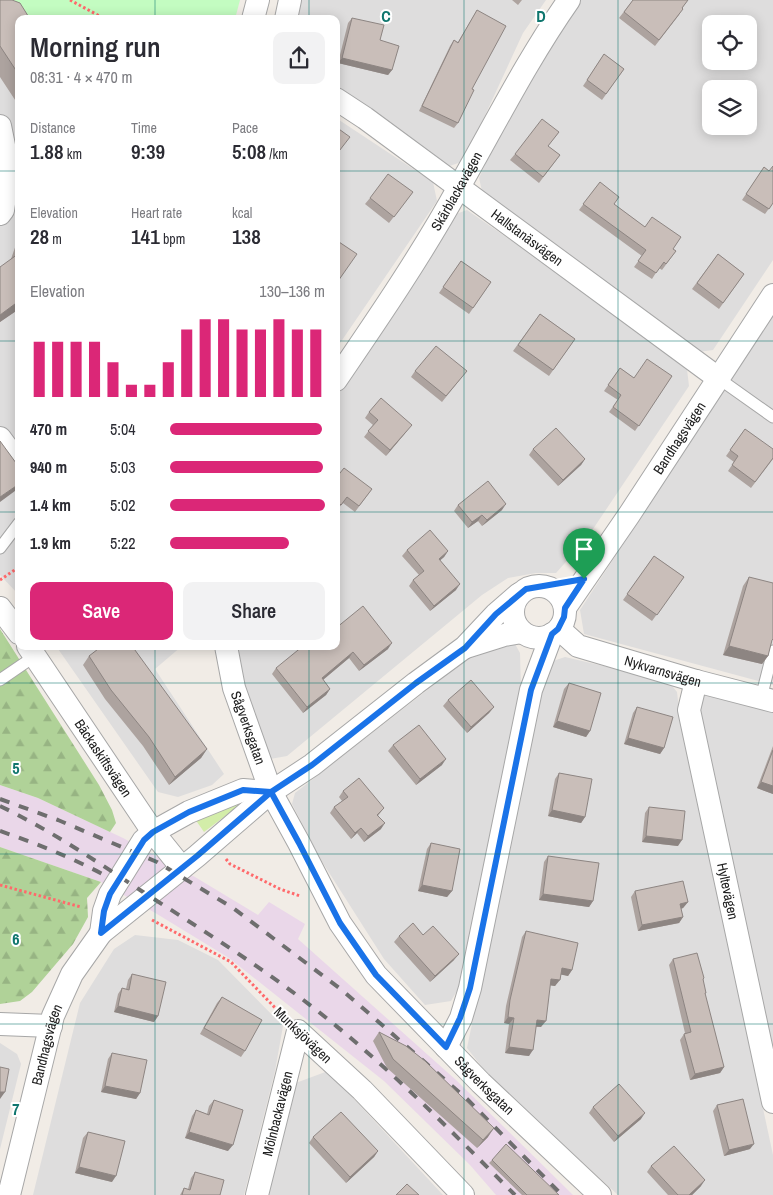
<!DOCTYPE html>
<html lang="en">
<head>
<meta charset="utf-8">
<style>
	:root { --surface:#fff; --page:#f2f2f3; --text:#2b2b33; --muted:#7c7c81; --accent:#db2777 }
	body { margin:0; font-family:"Archivo Narrow",sans-serif; background:var(--page); color:var(--text); height:100vh; display:flex; flex-direction:column; font-size:19px; white-space:nowrap }
	* { box-sizing:border-box; margin:0 }
	p { font-size:16px; color:var(--muted) }
	.icon { flex:none; width:28px; height:28px; fill:none; stroke:currentColor; stroke-width:2; stroke-linecap:round; stroke-linejoin:round }
	.map { position:relative; flex:1; overflow:hidden }
	.sheet { position:absolute; left:15px; top:15px; width:325px; height:635px; display:flex; flex-direction:column; background:var(--surface); border-radius:10px; box-shadow:0 2px 12px #0003 }
	.sheet>* { flex:none }
	.tools { position:absolute; left:702px; top:15px; display:grid; gap:10px }
	.tools a { display:grid; place-items:center; width:55px; height:55px; border-radius:10px; background:var(--surface); box-shadow:0 2px 12px #0003; font-size:25px }
	.pin { position:absolute; display:grid; place-items:center; width:42px; height:42px; color:#fff; margin:-51px -21px; border-radius:50% 50% 50% 0; rotate:-45deg; box-shadow:0 0 5px #0007 }
	.pin .icon { rotate:45deg }
	.round { display:grid; place-items:center; flex:none; width:52px; height:52px; border-radius:10px; background:var(--page) }
	.summary { display:flex; align-items:center; justify-content:space-between; height:85px; padding:0 15px }
	h1 { font-size:28px; font-weight:600; line-height:38px }
	.figures { display:grid; grid-template-columns:repeat(3,1fr); gap:8px; height:85px; padding:5px 15px }
	.figures div { display:grid; align-content:center }
	.figures b { font-size:21px; font-weight:600 }
	.figures small { font-size:14px; font-weight:400 }
	.figures p { font-size:14px }
	.chart { height:140px; padding:10px 15px }
	.chart p { display:flex; justify-content:space-between }
	.chart svg { width:100%; height:90px; margin-top:5px; stroke:var(--accent); stroke-width:6 }
	.action { display:flex; gap:10px; margin-top:auto; padding:10px 15px }
	.action a { flex:1; height:58px; border-radius:10px; background:var(--accent); color:#fff; font-size:20px; font-weight:600; line-height:58px; text-align:center }
	.action a+a { background:var(--page); color:var(--text) }
	ul { padding:0 15px; list-style:none; font-size:16px }
	li { display:grid; grid-template-columns:80px 60px 1fr; align-items:center; height:38px }
	li i { height:12px; border-radius:6px; background:var(--accent) }
	.map>svg:first-child { display:block }
	.residential { fill:#dedddd; fill-rule:evenodd }
	.industrial { fill:#ead7e9 }
	.grass { fill:#d3eda9 }
	.forest { fill:url(#forest-firs) }
	.park { fill:#c3fcc1 }
	.lines { fill:none; stroke-linecap:round; stroke-linejoin:round }
	.service-casing { stroke:#a7a7a7; stroke-width:13 }
	.minor-casing { stroke:#a7a7a7; stroke-width:24 }
	.path { stroke:#ff696b; stroke-width:3; stroke-dasharray:2.5 2.5; stroke-linecap:butt }
	.service { stroke:#fff; stroke-width:11 }
	.minor { stroke:#fff; stroke-width:22 }
	.rail { stroke:#6e6e6e; stroke-width:4; stroke-dasharray:10 10; stroke-linecap:butt }
	.wall { fill:#ada39f }
	.shaded-wall { fill:#8d8582 }
	.building { fill:#c9beb9; stroke:#8d8582 }
	.route-casing { stroke:#fff; stroke-width:10 }
	.route { stroke:#1a73e8; stroke-width:6 }
	.grid { fill:none; stroke:#0f766e; stroke-width:1; stroke-opacity:0.55 }
	.labels { text-anchor:middle; stroke-width:4; stroke-linejoin:round; paint-order:stroke }
	.street-label { font-size:14px; fill:#202020; stroke:#fff }
	.grid-label { font-size:16px; text-anchor:middle; font-weight:bold; fill:#0f766e; stroke:#fff; stroke-width:4; stroke-linejoin:round; paint-order:stroke }
</style>
</head>
<body>
<div class="map">
<svg width="773" height="1195" viewBox="0 0 773 1195">
	<defs>
		<pattern id="forest-firs" width="22" height="20" patternUnits="userSpaceOnUse" patternTransform="scale(1.25)"><rect width="22" height="20" fill="#b0d298"/><path d="M5 1l3.5 6h-7zM16 11l3.5 6h-7z" fill="#97b483"/></pattern>
	</defs>
	<rect width="100%" height="100%" fill="#f1ece6"/>
	<path class="residential" d="M291,0H546L523,33L464,161L444,168L336,88V19H286Z
		M571,0H773V260L713,350L698,352L483,195L479,178L543,38ZM711,24H749V61H711ZM711,89H749V126H711Z
		M0,1L19,19V595L0,575Z
		M336,118L433,182L437,201L336,349Z
		M467,210L686,361L689,386L587,538L556,573H536L508,578L482,595L287,756L270,759L245,694L237,646H336V380L456,214Z
		M773,315V685L584,634L580,610Z
		M515,644L520,653L521,690L461,984L451,1001L425,1005L384,959L321,860L292,804L295,793L471,656Z
		M56,646H182L155,669L224,774L212,785L178,797L158,792Z
		M565,657L668,681L677,692L681,727L773,1155V1195H618L489,1076L467,1048L541,690L553,661Z
		M704,694L773,711V1054L700,711Z
		M135,935L178,940L218,960L283,1026L275,1071L244,1195H33L80,1003L114,949Z
		M0,1043L17,1054L21,1064L0,1149Z
		M328,1071L443,1195H266L293,1084Z"/>
	<path class="industrial" d="M0,785L38,798L123,838L195,877L258,915L269,902L305,924L298,939L456,1080L573,1195H496L470,1165L384,1081L229,958L157,914L101,882L0,847Z"/>
	<path class="grass" d="M249,798L204,832L195,819Z"/>
	<path class="forest" d="M0,629L99,785L112,810L116,823L110,832L38,798L0,785Z
		M0,847L101,882L87,898L88,917L73,944L32,992L20,1001L0,1004Z"/>
	<path class="park" d="M0,0H240L235,19H26Z"/>
	<g class="lines">
		<defs>
			<path id="service" d="M718,378L773,417
				M0,548L19,523
				M0,680L35,656
				M761,698L773,651"/>
			<g id="minor">
				<path d="M253,19L258,0"/>
				<path d="M286,19L290,0"/>
				<path id="s1" d="M336,99L365,118L718,378"/>
				<path d="M0,126L9,170L3,210L0,214"/>
				<path id="s2" d="M336,380C379,317 422,254 459,187C495,124 527,60 569,0"/>
				<path d="M0,438L19,464"/>
				<circle cx="539" cy="612" r="26"/>
				<path d="M0,608L19,633"/>
				<path id="s3" d="M565,608L629,515L773,295"/>
				<path id="s4" d="M559,629L578,646L696,681L773,701"/>
				<path id="s5" d="M28,646L153,832L182,868"/>
				<path id="s6" d="M226,646L234,688L271,792L299,843L340,923L376,975L481,1083L600,1195"/>
				<path d="M466,647L504,635L522,632"/>
				<path id="s7" d="M696,681L689,710L773,1102"/>
				<path d="M101,933L104,911L110,894L143,841L153,832L189,812L243,790L271,792"/>
				<path d="M0,1024L51,1026"/>
				<path d="M446,1047L461,1018L470,988L531,690L552,634"/>
				<path id="s8" d="M9,1195L53,1016L72,974L101,933L197,856L271,792L312,765L416,683L465,647L496,614L519,594"/>
				<path id="s9" d="M257,1195L298,1031L362,1090L463,1195"/>
			</g>
		</defs>
		<use href="#service" class="service-casing"/>
		<use href="#minor" class="minor-casing"/>
		<path class="path" d="M70,0L105,19
			M0,580L19,567
			M226,859L230,864L280,889L300,896
			M0,885L81,907
			M152,920L231,962L283,1016"/>
		<use href="#service" class="service"/>
		<use href="#minor" class="minor"/>
		<path class="rail" d="M0,799L58,820L157,862L233,908L342,990L467,1099L562,1195
			M0,806C50,830 96,861 143,892C201,929 260,966 315,1009C387,1065 451,1131 515,1195
			M0,831C38,844 75,859 110,878"/>
	</g>
	<path class="wall" d="M0,0L19,19V106L0,77Z
		M512,0H522L518,5Z
		M633,0H688L682,8L679,15L655,46L619,18Z
		M477,10L472,89L458,123L454,128L419,111L450,46L454,40L458,42Z
		M352,18L380,40L392,70L388,75L338,63L348,23Z
		M604,54L624,69L602,100L583,86Z
		M559,132L548,146L560,155L539,183L510,160L515,154Z
		M764,167L769,171L773,203L765,214L742,200Z
		M600,182L614,204L676,251L662,270L659,268L652,279L634,267L642,256L579,210Z
		M413,192L389,223L365,204L370,198Z
		M19,236V309L0,322L11,259Z
		M718,254L744,274L719,309L692,289Z
		M461,261L491,282L469,314L439,293Z
		M540,314L575,339L549,376L513,351Z
		M620,368L634,378L672,376L635,431L609,412L618,400L604,391Z
		M415,371L462,377L442,402L411,377Z
		M369,412L407,431L386,456L364,437L373,425L365,418Z
		M745,429L773,459L751,488L728,471L734,462L726,456Z
		M533,449L585,459L581,465L558,486L529,455Z
		M336,478L372,489L355,512L343,503L337,510H336Z
		M458,505L502,510L482,526L478,521L468,528L454,511Z
		M407,550L448,551L444,557L440,560L456,590L430,611L409,586L413,580L419,575L402,556Z
		M654,556L684,577L652,621L623,600Z
		M749,577L771,642L768,656L762,664L723,655L743,586Z
		M310,649H388L359,671L349,658L323,680L330,689L326,695L303,713L272,674L276,668Z
		M89,656L207,749L201,758L169,785L143,746L105,699L83,665Z
		M569,683L590,731L586,737L553,727L564,689Z
		M448,700L494,707L489,713L467,733L443,706Z
		M637,707L664,748L660,754L624,744L633,713Z
		M393,745L442,765L416,785L388,751Z
		M773,746V794L757,788Z
		M559,773L585,817L581,823L548,816L555,779Z
		M343,791L384,808L378,816L381,829L364,842L357,833L351,839L330,813L334,807L342,801L339,797Z
		M649,807L678,846L642,842L645,813Z
		M431,843L452,891L447,897L418,891L427,849Z
		M548,856L593,901L589,907L539,900L544,862Z
		M635,891L688,902L683,908L681,909L683,917L679,923L638,931L631,897Z
		M526,931L572,970L568,976L561,974L555,986L550,985L541,1027H536L529,1056L505,1053L509,1024L504,1023L506,1006L522,937Z
		M423,935L454,960L430,982L394,942L399,936Z
		M673,959L704,978L703,980L705,995L724,1067L720,1073L690,1080L680,1040L684,1034L685,1033L669,965Z
		M132,974L158,1016L154,1022L114,1012L118,994L122,988L126,989L128,980Z
		M222,997L245,1051L241,1057L200,1034L217,1003Z
		M379,1032L488,1137L477,1148L387,1068L373,1041Z
		M112,1053L140,1093L136,1099L101,1092L108,1059Z
		M214,1100L228,1151L185,1138L192,1116L196,1110L207,1114L209,1106Z
		M717,1105L750,1149L724,1156L713,1111Z
		M593,1107L641,1119L614,1142L589,1113Z
		M88,1132L112,1182L75,1173L83,1138Z
		M313,1137L378,1151L374,1157L346,1183L309,1143Z
		M492,1160L559,1195H522L489,1163Z
		M651,1166L701,1186L692,1195H668L647,1172Z
		M195,1172L220,1195H180L184,1188L188,1189L191,1178Z"/>
	<path class="shaded-wall" d="M342,58L392,70L388,75L338,63Z
		M19,301V309L0,322V315Z
		M412,425L407,431L386,456L390,450Z
		M585,459L581,465L558,486L563,480Z
		M19,484V488L0,502V497Z
		M506,504L502,510L482,526L487,520Z
		M482,515L478,521L468,528L472,522Z
		M448,551L444,557L435,565L439,559Z
		M460,584L456,590L430,611L434,606Z
		M392,643L388,649L359,671L364,665Z
		M729,646L768,656L762,664L723,655Z
		M353,652L349,658L318,684L322,678Z
		M330,689L326,695L303,713L307,707Z
		M494,707L489,713L467,733L471,727Z
		M557,721L590,731L586,737L553,727Z
		M628,738L664,748L660,754L624,744Z
		M207,749L201,758L169,785L175,777Z
		M446,759L442,765L416,785L420,779Z
		M761,782L773,786V794L757,788Z
		M552,810L585,817L581,823L548,816Z
		M385,823L381,829L364,842L368,836Z
		M361,828L357,833L351,839L355,833Z
		M646,836L682,840L678,846L642,842Z
		M422,885L452,891L447,897L418,891Z
		M543,894L593,901L589,907L539,900Z
		M688,902L683,908L676,910L680,904Z
		M683,917L679,923L638,931L642,925Z
		M459,954L454,960L430,982L435,976Z
		M562,968L572,970L568,976L558,974Z
		M551,979L560,980L555,986L547,985Z
		M118,1006L158,1016L154,1022L114,1012Z
		M508,1017L514,1018L509,1024L504,1023Z
		M537,1020L546,1021L541,1027L533,1026Z
		M509,1047L533,1050L529,1056L505,1053Z
		M724,1067L720,1073L690,1080L695,1074Z
		M105,1086L140,1093L136,1099L101,1092Z
		M0,1092H5L0,1099Z
		M645,1113L641,1119L614,1142L618,1136Z
		M494,1128L488,1137L477,1148L483,1140Z
		M189,1132L233,1145L228,1151L185,1138Z
		M754,1144L750,1149L724,1156L729,1150Z
		M378,1151L374,1157L346,1183L350,1177Z
		M79,1167L116,1176L112,1182L75,1173Z
		M705,1180L701,1186L692,1195H689Z"/>
	<path class="building" d="M0,0H12L20,3L30,19H19V75L0,46Z
		M633,0H688L682,8L683,9L659,40L624,12Z
		M477,10L506,26L472,89L474,90L458,123L422,106L454,40L458,43Z
		M352,18L384,25L380,40L399,46L392,70L342,58Z
		M604,54L624,69L606,94L587,80Z
		M542,119L559,132L548,146L560,155L543,177L515,154Z
		M336,127L350,137L336,155Z
		M773,166V203L769,209L746,194L764,167L769,171Z
		M388,174L413,192L394,217L370,198Z
		M600,182L619,197L614,204L645,227L652,217L681,237L673,249L676,251L666,264L664,262L656,273L638,261L646,250L583,204Z
		M336,240L357,254L336,284Z
		M19,251V301L0,315V267L18,254Z
		M718,254L744,274L723,303L697,283Z
		M461,261L491,282L473,308L443,287Z
		M540,314L575,339L553,370L518,345Z
		M436,346L467,371L446,396L415,371Z
		M647,359L672,376L639,426L613,407L621,395L608,385L620,368L634,378Z
		M381,398L412,425L390,450L368,431L378,420L369,412Z
		M556,428L585,459L563,480L533,449Z
		M745,429L773,449V458L755,482L732,465L738,456L730,450Z
		M0,441L19,467V484L0,497Z
		M344,468L372,489L359,506L347,497L341,505L336,501V478Z
		M488,481L506,504L487,520L482,515L472,522L458,505Z
		M430,530L448,551L439,559L460,584L434,606L413,580L424,571L407,550Z
		M654,556L684,577L657,615L627,594Z
		M749,577L773,583V639L772,640L768,656L729,646Z
		M363,606L392,643L364,665L353,652L322,678L330,689L307,707L276,668L303,646H308L310,649L313,646H336V628Z
		M102,646H132L207,749L175,777L149,737L111,690L89,656Z
		M471,680L494,707L471,727L448,700Z
		M569,683L601,693L590,731L557,721Z
		M637,707L673,717L664,748L628,738Z
		M419,725L446,759L420,779L393,745Z
		M773,750V786L761,782Z
		M559,773L592,779L585,817L552,810Z
		M359,778L384,808L377,815L385,823L368,836L361,828L355,833L334,807L348,797L343,791Z
		M649,807L685,811L682,840L646,836Z
		M431,843L460,849L452,891L422,885Z
		M548,856L599,863L593,901L543,894Z
		M683,881L688,902L680,904L683,917L642,925L635,891Z
		M413,923L423,935L433,926L459,954L435,976L399,936Z
		M526,931L578,943L572,970L562,968L560,980L551,979L546,1021L537,1020L533,1050L509,1047L514,1018L508,1017L510,1000Z
		M697,953L704,978L703,979L706,993H705L724,1067L695,1074L684,1034L691,1032L673,959Z
		M132,974L166,982L158,1016L118,1006L122,988L129,990Z
		M222,997L262,1020L245,1051L204,1028Z
		M379,1032L406,1046L425,1061L494,1128L483,1140L393,1059Z
		M112,1053L147,1060L140,1093L105,1086Z
		M0,1067L9,1069L5,1092H0Z
		M619,1084L645,1113L618,1136L593,1107Z
		M743,1099L754,1144L729,1150L717,1105Z
		M214,1100L243,1110L233,1145L189,1132L196,1110L209,1115Z
		M341,1112L378,1151L350,1177L313,1137Z
		M88,1132L125,1141L116,1176L79,1167Z
		M506,1144L559,1195H527L492,1160Z
		M674,1146L705,1180L689,1195H678L651,1166Z
		M195,1172L224,1180L220,1195H182L184,1188L190,1190Z
		M407,1184L419,1195H396Z"/>
	<g class="lines">
		<defs>
			<path id="route" d="M584,579L526,589L496,614L465,648L416,683L312,765L271,792L243,790L189,812L153,832L144,840L110,894L104,911L101,933L197,856L271,792L299,843L340,923L376,975L446,1047L460,1018L470,988L531,690L552,634L558,629L564,617L565,608L584,579"/>
		</defs>
		<use href="#route" class="route-casing"/>
		<use href="#route" class="route"/>
	</g>
	<path class="grid" d="M155,0V19M309,0V19M464,0V1195M618,0V1195M0,171H19M336,171H773M0,341H19M336,341H773M0,512H19M336,512H773M155,646V1195M309,646V1195M0,683H773M0,854H773M0,1024H773"/>
	<g class="labels">
		<g class="street-label">
			<text dy="5" stroke="none"><textPath href="#s2" startOffset="224">Skärblackavägen</textPath></text>
			<text dy="5" stroke="none"><textPath href="#s1" startOffset="236">Hallstanäsvägen</textPath></text>
			<text dy="5" stroke="none"><textPath href="#s3" startOffset="205">Bandhagsvägen</textPath></text>
			<text dy="5" stroke="none"><textPath href="#s4" startOffset="114">Nykvarnsvägen</textPath></text>
			<text dy="5" stroke="none"><textPath href="#s6" startOffset="85">Sågverksgatan</textPath></text>
			<text dy="5" stroke="none"><textPath href="#s5" startOffset="135">Bäckaskiftsvägen</textPath></text>
			<text dy="5" stroke="none"><textPath href="#s7" startOffset="215">Hyltevägen</textPath></text>
			<text transform="translate(303 1035) rotate(44)" y="5">Munksjövägen</text>
			<text dy="5" stroke="none"><textPath href="#s8" startOffset="155">Bandhagsvägen</textPath></text>
			<text dy="5" stroke="none"><textPath href="#s6" startOffset="519">Sågverksgatan</textPath></text>
			<text dy="5" stroke="none"><textPath href="#s9" startOffset="84">Mölnbackavägen</textPath></text>
		</g>
	</g>
	<g class="grid-label">
		<text x="386" y="22">C</text>
		<text x="541" y="22">D</text>
		<text x="16" y="774">5</text>
		<text x="16" y="945">6</text>
		<text x="16" y="1115">7</text>
	</g>
</svg>
<div class="tools">
<a><svg class="icon" aria-label="locate" viewBox="0 0 24 24"><circle cx="12" cy="12" r="6"/><path d="M12 2v4M12 18v4M2 12h4M18 12h4"/></svg></a>
<a><svg class="icon" aria-label="layers" viewBox="0 0 24 24"><path d="M12 4l9 5-9 5-9-5zM3 14l9 5 9-5"/></svg></a>
</div>
<div class="pin" style="left:584px;top:579px;background:#1e9e55"><svg class="icon" aria-label="arrive" viewBox="0 0 24 24"><path d="M6 21V4h12l-3 4 3 4H6"/></svg></div>
<section class="sheet">
<div class="summary"><div><h1>Morning run</h1><p>08:31 · 4 × 470 m</p></div><a class="round"><svg class="icon" aria-label="share" viewBox="0 0 24 24"><path d="M12 15V3M7 8l5-5 5 5M5 13v7h14v-7"/></svg></a></div>
<div class="figures">
<div><p>Distance</p><b>1.88<small> km</small></b></div>
<div><p>Time</p><b>9:39</b></div>
<div><p>Pace</p><b>5:08<small> /km</small></b></div>
</div>
<div class="figures">
<div><p>Elevation</p><b>28<small> m</small></b></div>
<div><p>Heart rate</p><b>141<small> bpm</small></b></div>
<div><p>kcal</p><b>138</b></div>
</div>
<div class="chart"><p><span>Elevation</span>130–136 m</p>
<svg viewBox="0 0 160 44" preserveAspectRatio="none"><path d="M5 44V17M15 44V17M25 44V17M35 44V17M45 44V27M55 44V38M65 44V38M75 44V27M85 44V11M95 44V6M105 44V6M115 44V11M125 44V11M135 44V6M145 44V11M155 44V11"/></svg>
</div>
<ul>
<li><b>470 m</b>5:04<i style="width:98%"></i></li>
<li><b>940 m</b>5:03<i style="width:99%"></i></li>
<li><b>1.4 km</b>5:02<i style="width:100%"></i></li>
<li><b>1.9 km</b>5:22<i style="width:77%"></i></li>
</ul>
<div class="action"><a>Save</a><a>Share</a></div>
</section>
</div>
</body>
</html>
